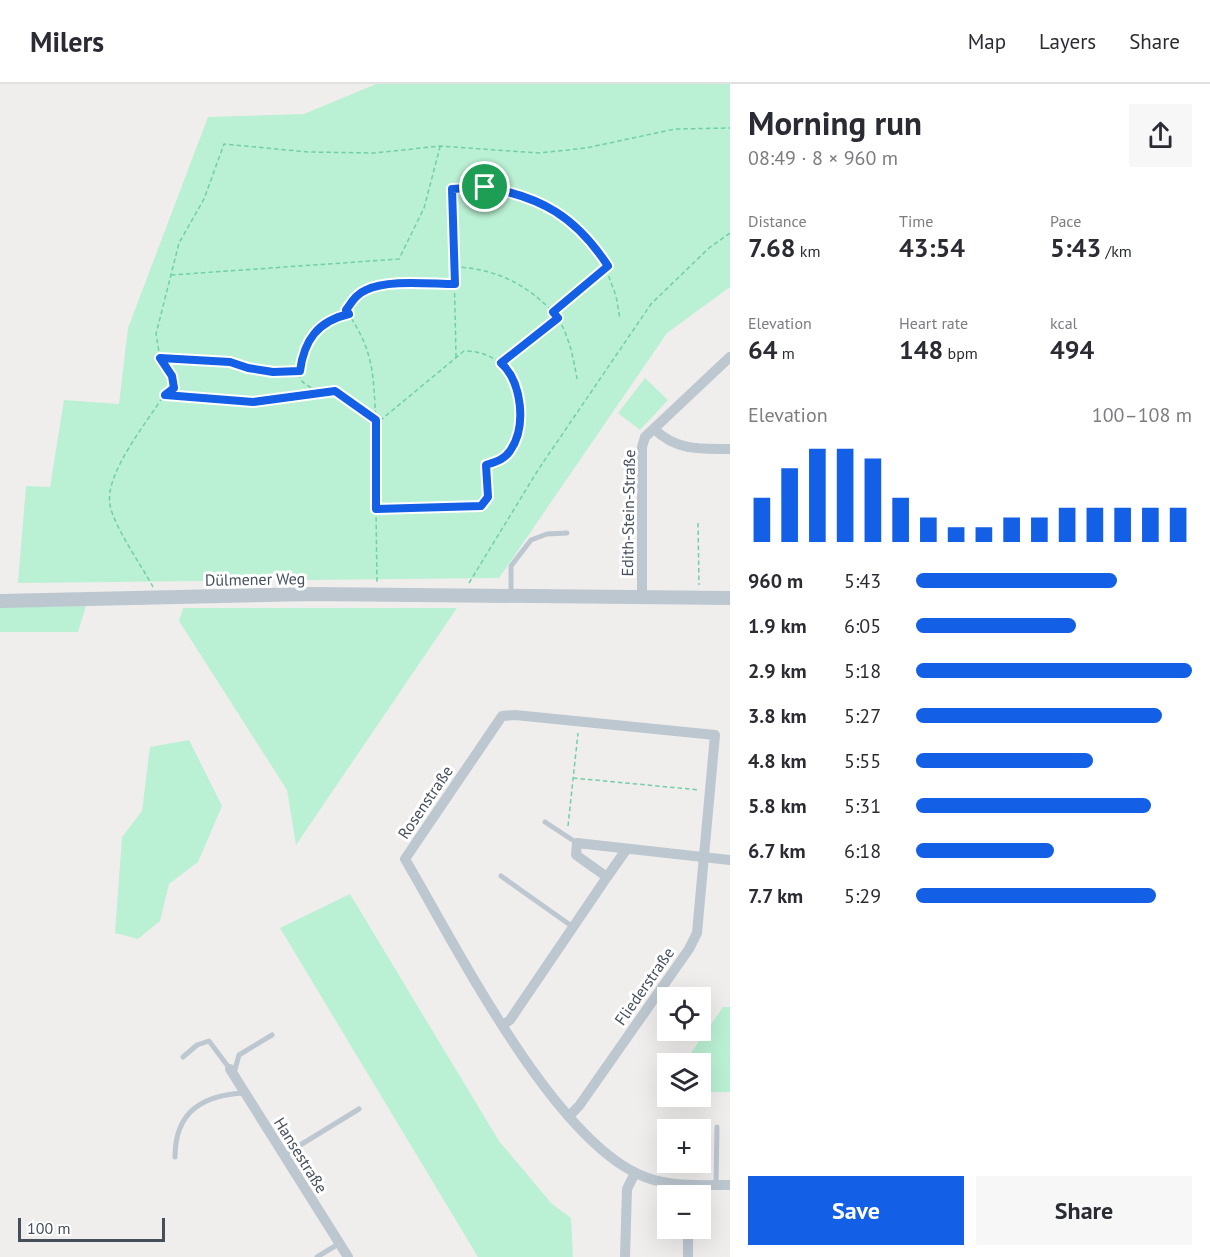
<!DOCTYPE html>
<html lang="en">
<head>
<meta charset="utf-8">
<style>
	:root { --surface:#fff; --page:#f7f7f7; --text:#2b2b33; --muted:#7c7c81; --line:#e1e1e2; --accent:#135fe5 }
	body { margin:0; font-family:"PT Sans",sans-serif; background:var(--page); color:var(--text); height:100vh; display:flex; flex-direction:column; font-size:22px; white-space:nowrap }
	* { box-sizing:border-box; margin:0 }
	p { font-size:20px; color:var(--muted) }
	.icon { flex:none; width:33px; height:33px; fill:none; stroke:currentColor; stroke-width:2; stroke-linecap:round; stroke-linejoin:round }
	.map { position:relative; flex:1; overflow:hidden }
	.side { display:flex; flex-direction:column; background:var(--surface); width:480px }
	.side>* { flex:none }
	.tools { position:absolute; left:657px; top:903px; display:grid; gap:12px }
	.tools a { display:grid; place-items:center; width:54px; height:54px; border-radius:0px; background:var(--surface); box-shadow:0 6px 24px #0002; font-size:30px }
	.scale { position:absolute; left:18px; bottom:15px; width:147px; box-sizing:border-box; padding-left:6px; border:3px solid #454f5c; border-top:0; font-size:16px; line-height:21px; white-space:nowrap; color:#454f5c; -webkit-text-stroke:4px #fff; paint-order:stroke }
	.pin { position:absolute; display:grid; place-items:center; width:51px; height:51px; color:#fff; margin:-26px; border:3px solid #fff; border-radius:50%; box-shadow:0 2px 6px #0007 }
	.round { display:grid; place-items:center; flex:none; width:63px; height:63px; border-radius:0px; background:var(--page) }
	.head { display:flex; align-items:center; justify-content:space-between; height:102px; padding:0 18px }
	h1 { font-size:33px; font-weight:800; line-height:45px }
	.metrics { display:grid; grid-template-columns:repeat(3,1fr); gap:9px; height:102px; padding:6px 18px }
	.metrics div { display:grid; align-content:center }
	.metrics b { font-size:26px; font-weight:800 }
	.metrics small { font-size:16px; font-weight:400 }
	.metrics p { font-size:16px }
	.chart { height:168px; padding:12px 18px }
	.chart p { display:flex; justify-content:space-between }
	.chart svg { width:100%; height:108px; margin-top:6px; stroke:var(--accent); stroke-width:6 }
	.action { display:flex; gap:12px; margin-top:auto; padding:12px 18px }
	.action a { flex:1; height:69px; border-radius:0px; background:var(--accent); color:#fff; font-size:24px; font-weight:800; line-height:69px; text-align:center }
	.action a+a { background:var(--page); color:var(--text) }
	ul { padding:0 18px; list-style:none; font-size:20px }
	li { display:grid; grid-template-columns:96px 72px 1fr; align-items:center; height:45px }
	li i { height:15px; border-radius:8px; background:var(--accent) }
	header { display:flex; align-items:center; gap:36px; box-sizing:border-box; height:84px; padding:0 30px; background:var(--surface); border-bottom:2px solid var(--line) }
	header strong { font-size:28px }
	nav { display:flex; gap:33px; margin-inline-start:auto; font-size:21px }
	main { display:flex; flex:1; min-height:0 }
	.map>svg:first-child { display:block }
	.green { fill:#baf0d3 }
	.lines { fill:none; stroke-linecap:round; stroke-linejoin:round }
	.path { stroke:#71cfa8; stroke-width:1.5; stroke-dasharray:4.5 3; stroke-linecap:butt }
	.service { stroke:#bdc7d0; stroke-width:5 }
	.minor { stroke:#bdc7d0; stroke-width:10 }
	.tertiary { stroke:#bdc7d0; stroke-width:14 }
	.route-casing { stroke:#fff; stroke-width:12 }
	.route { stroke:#135fe5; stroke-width:8 }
	.labels { text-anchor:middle; stroke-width:6; stroke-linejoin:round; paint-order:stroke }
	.street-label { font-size:16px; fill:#454f5c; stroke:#fff }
</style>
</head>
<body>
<header>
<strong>Milers</strong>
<nav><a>Map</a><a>Layers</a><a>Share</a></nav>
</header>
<main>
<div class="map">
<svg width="730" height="1173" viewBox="0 0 730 1173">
	<rect width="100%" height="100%" fill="#f0eeed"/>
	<path class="green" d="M376,0H730V203L667,249L499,494L18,499L26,402L50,403L64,316L119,320L128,244L208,33L304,30Z
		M645,294L668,316L640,346L618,329Z
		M86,522L78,548H0V523Z
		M183,524H457L296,761L287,706L179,537Z
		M189,656L222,722L198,778L169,800L160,837L138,855L115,849L122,753L142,727L150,663Z
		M350,810L499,1057L552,1120L571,1134L573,1173H478L280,844Z
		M723,923H730V1008H701L700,980L684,979Z"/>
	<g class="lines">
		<path class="path" d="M454,183C494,184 525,199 553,228L608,182C569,122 523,102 452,104C453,161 455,217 456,273
			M606,185L616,212L620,235
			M171,191L399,175L424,124L440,63
			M554,228C568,248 573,271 577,295
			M348,230C314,238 302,261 300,295C313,310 321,302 335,307C350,313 360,330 375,335
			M160,274L156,250L179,159L204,115L224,60L308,68L375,69L440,62L538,69L586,64L675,45L730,44
			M502,278L558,234
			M300,287L273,288L248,284L230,278L160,274L172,292L173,304L165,311C218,319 268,320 321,307
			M376,339C373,289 375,269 346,226C352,218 356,210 365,206C387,195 430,200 454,200
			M376,425V340L464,267C504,267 522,299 519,337C518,347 517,359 510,368C504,376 495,378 486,381V418C474,427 396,425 376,425L377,500
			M698,439L699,501
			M469,499L538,386L651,220L709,164L730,149
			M153,503C142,482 114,443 110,421C104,390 148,337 164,311
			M573,694L700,706
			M568,742L578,649"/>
		<path class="service" d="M511,512V482L531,456L547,450L567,449
			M545,738L577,759
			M501,792L573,843
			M183,973L197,961L209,957L230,985
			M234,989L239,971L272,951
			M284,1071L359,1025
			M175,1073C175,1027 203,1011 245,1009
			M716,1101L717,1043
			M317,1173L340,1159"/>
		<path class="minor" d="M654,345C677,367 700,365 730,365
			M642,514V363L645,353L730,273
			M626,766L607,793L576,771L577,759L730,776
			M503,941L510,936L607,793
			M230,985L348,1173
			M569,1032L579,1022L689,865L697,849L715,651L515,631L502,632L405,775C455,860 548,1046 636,1089C665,1104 698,1101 730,1101
			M625,1173L627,1105L635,1089
			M688,1173V1144"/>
		<path class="tertiary" d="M0,517L313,510L730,514"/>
	</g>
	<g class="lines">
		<defs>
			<path id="route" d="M485,103C542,113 576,133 608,182L553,228L558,234L501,279C522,298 527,343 510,367C504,376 495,378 486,381L488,413L481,422L376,425V336L335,307L253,318L165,311L174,304L172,292L160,274L230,278L248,284L273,288L300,287C304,256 318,237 349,230L346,226C352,218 356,210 366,206C387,195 430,200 455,200L452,105Z"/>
		</defs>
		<use href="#route" class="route-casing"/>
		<use href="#route" class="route"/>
	</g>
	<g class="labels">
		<g class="street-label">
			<text transform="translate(628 429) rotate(-89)" y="6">Edith-Stein-Straße</text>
			<text transform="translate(255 495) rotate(-1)" y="6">Dülmener Weg</text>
			<text transform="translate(425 718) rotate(-56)" y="6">Rosenstraße</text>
			<text transform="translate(644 902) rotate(-55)" y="6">Fliederstraße</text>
			<text transform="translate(301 1071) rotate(58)" y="6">Hansestraße</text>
		</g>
	</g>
</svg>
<div class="tools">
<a><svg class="icon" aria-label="locate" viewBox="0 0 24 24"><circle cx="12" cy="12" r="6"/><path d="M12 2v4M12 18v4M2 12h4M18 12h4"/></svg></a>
<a><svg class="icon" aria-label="layers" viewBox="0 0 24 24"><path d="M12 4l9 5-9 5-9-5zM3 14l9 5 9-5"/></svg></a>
<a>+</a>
<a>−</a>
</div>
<div class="scale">100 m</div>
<div class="pin" style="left:485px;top:103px;background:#1e9e55"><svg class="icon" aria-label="arrive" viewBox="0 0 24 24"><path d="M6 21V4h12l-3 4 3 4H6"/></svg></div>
</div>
<section class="side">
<div class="head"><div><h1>Morning run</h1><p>08:49 · 8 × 960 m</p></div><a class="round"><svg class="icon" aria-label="share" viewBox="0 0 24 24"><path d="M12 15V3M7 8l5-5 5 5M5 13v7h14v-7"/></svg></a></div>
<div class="metrics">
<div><p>Distance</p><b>7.68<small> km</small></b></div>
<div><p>Time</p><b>43:54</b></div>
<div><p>Pace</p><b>5:43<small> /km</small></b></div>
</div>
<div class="metrics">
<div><p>Elevation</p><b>64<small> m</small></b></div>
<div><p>Heart rate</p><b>148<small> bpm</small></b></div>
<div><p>kcal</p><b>494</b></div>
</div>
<div class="chart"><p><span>Elevation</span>100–108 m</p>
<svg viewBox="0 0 160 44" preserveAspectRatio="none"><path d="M5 44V26M15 44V14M25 44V6M35 44V6M45 44V10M55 44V26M65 44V34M75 44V38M85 44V38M95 44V34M105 44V34M115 44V30M125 44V30M135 44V30M145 44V30M155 44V30"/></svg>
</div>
<ul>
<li><b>960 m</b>5:43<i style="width:73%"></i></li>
<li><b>1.9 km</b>6:05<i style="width:58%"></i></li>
<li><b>2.9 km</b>5:18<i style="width:100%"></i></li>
<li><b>3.8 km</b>5:27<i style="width:89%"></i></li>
<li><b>4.8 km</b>5:55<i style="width:64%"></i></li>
<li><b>5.8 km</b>5:31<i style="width:85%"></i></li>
<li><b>6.7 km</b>6:18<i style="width:50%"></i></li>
<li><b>7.7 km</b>5:29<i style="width:87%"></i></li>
</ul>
<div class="action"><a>Save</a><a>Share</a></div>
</section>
</main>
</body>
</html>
